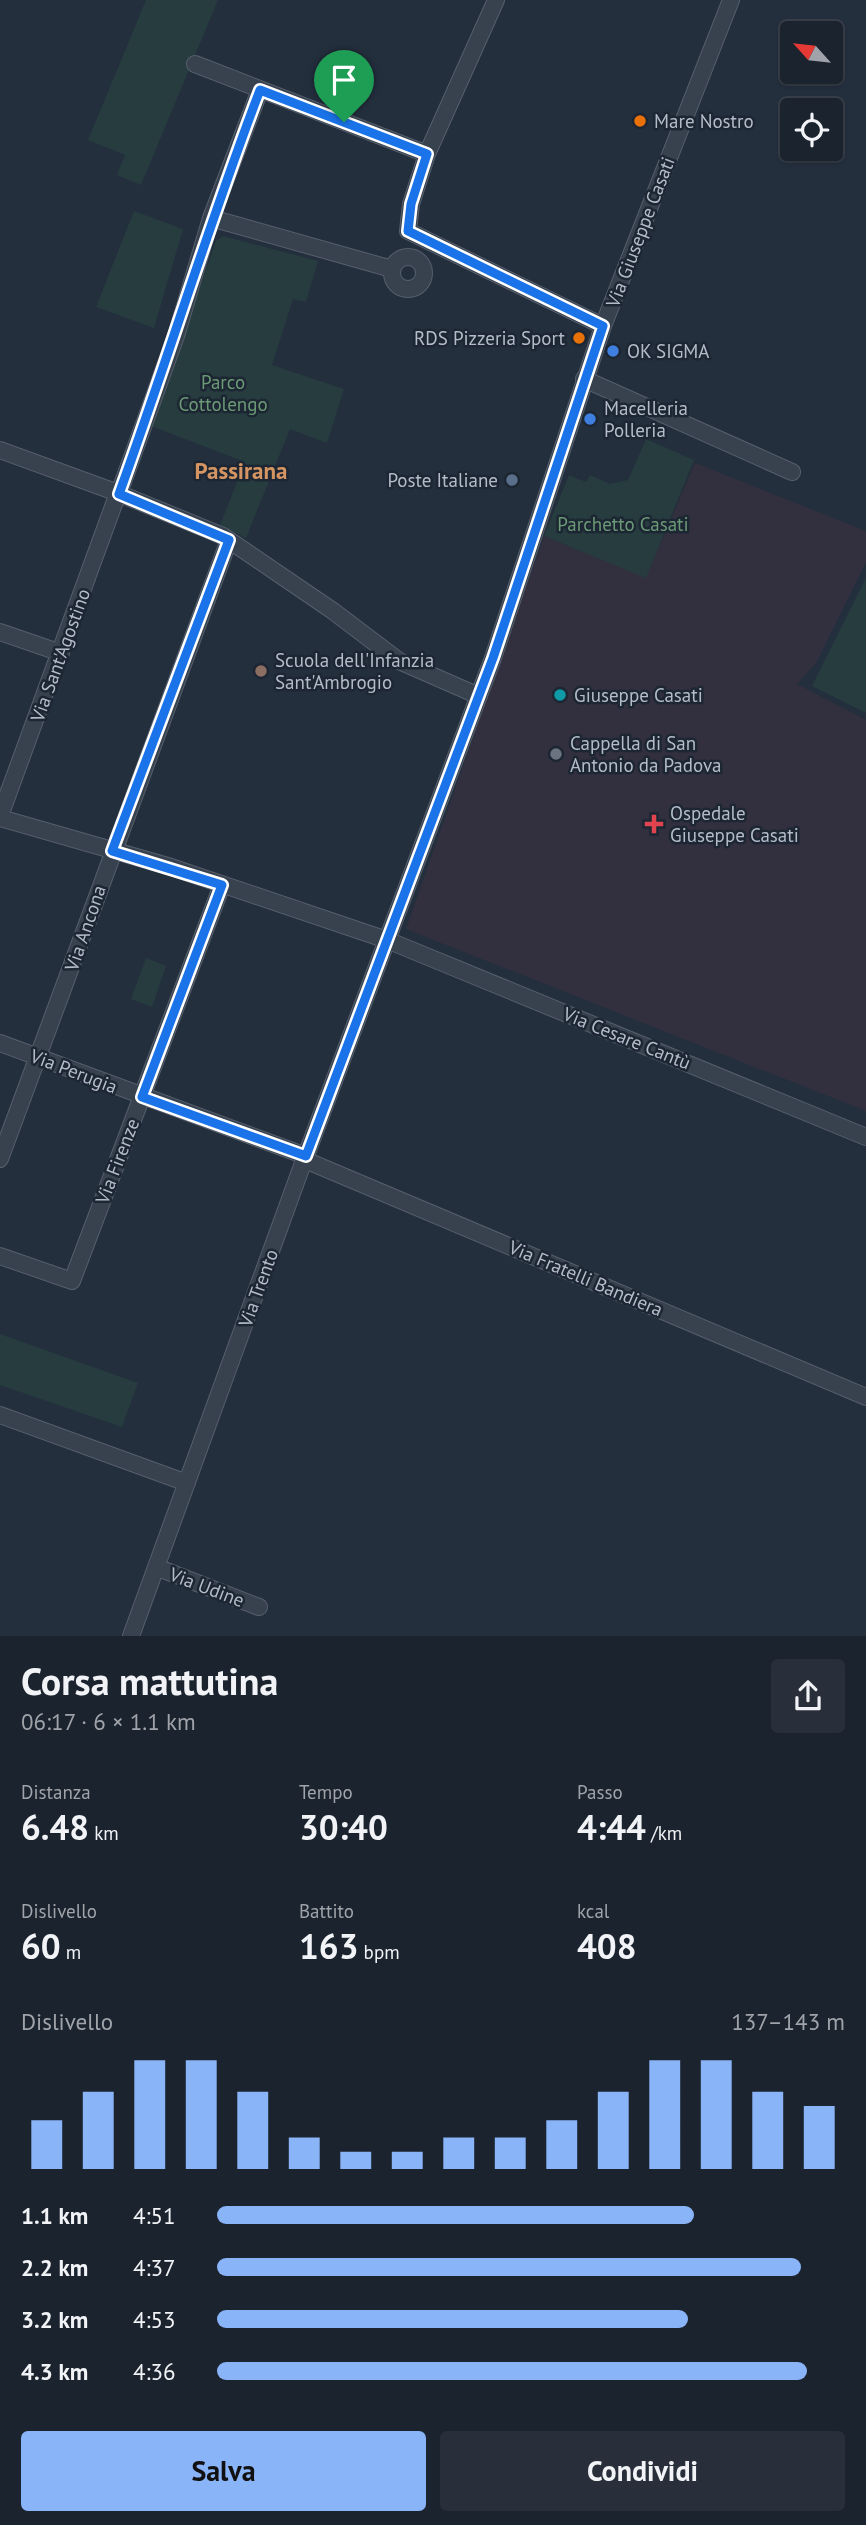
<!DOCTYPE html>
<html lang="it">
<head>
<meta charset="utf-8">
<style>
	:root { --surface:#1b232e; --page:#282f3a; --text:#f1f3f6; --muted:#a0a4aa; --line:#39404a; --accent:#8ab4f8 }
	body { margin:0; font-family:"PT Sans",sans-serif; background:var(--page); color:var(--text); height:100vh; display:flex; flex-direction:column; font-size:26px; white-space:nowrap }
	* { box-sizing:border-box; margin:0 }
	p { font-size:23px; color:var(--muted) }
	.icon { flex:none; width:38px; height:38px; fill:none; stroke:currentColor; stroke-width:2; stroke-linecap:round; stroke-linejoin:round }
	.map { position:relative; height:1636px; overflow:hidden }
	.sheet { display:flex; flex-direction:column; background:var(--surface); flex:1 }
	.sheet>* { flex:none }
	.needle { width:46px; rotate:297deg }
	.controls { position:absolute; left:780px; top:21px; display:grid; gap:14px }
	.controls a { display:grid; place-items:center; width:63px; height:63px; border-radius:7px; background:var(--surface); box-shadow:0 2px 5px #0004,0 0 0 2px var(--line); font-size:35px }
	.pin { position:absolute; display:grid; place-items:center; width:60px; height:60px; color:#fff; margin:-72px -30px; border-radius:50% 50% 50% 0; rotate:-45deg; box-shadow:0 0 7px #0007 }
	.pin .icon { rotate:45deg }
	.round { display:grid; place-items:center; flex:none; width:74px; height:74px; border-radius:7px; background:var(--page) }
	.head { display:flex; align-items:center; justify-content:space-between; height:119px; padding:0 21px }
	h1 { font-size:38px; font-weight:600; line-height:52px }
	.stats { display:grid; grid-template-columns:repeat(3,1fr); gap:10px; height:119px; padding:7px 21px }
	.stats div { display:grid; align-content:center }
	.stats b { font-size:35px; font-weight:600 }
	.stats small { font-size:19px; font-weight:400 }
	.stats p { font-size:19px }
	.chart { height:196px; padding:14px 21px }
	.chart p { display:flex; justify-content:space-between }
	.chart svg { width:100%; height:126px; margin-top:7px; stroke:var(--accent); stroke-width:6 }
	.button { display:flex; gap:14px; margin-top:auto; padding:14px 21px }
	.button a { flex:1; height:80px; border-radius:7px; background:var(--accent); color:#111; font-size:28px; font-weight:600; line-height:80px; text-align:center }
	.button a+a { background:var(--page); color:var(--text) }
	ul { padding:0 21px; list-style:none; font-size:23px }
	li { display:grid; grid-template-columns:112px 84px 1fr; align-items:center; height:52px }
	li i { height:18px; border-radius:9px; background:var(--accent) }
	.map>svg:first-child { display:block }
	.medical { fill:#32303f }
	.green { fill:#263c3f }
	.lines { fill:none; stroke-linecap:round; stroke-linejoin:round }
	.street-casing { stroke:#565f6c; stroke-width:18 }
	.street { stroke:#38414e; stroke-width:16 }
	.route-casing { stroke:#fff; stroke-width:14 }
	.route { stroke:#1a73e8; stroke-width:9 }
	.food-dot { fill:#e8710a; stroke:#1d2633; stroke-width:2.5 }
	.shop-dot { fill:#3f7fe0; stroke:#1d2633; stroke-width:2.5 }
	.service-dot { fill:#5c6f8a; stroke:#1d2633; stroke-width:2.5 }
	.education-dot { fill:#8d6e63; stroke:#1d2633; stroke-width:2.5 }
	.culture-dot { fill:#0f9aa8; stroke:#1d2633; stroke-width:2.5 }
	.worship-dot { fill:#6b7280; stroke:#1d2633; stroke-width:2.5 }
	.health-dot { fill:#e0444e; stroke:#1d2633; stroke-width:2.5 }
	.labels { text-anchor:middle; stroke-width:5; stroke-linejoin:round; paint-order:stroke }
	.poi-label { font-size:19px; fill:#b4bcc9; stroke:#1d2633; text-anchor:start }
	.street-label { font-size:19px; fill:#b4bcc9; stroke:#1d2633 }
	.park-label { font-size:19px; fill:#6b9a76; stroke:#1d2633 }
	.quarter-label { font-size:23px; font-weight:bold; fill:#d59563; stroke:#1d2633 }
</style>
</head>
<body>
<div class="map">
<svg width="866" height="1636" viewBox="0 0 866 1636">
	<rect width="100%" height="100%" fill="#242f3e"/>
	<path class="medical" d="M695,463L866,531V562L816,663L797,684L866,720V1111L406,929L544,536L646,577Z"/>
	<path class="green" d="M146,0H218L141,185L117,175L125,155L88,140Z
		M134,211L183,229L154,328L96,307Z
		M223,236L318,261L306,302L293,299L272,365L344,389L327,443L290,429L246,538L220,525L245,462L151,426L216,241Z
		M646,439L694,460L646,578L544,536L569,475L586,482L590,475L610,484L628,480Z
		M866,578V713L812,686Z
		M146,958L166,966L152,1007L131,999Z
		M0,1334L138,1383L122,1427L0,1385Z"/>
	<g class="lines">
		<defs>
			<path id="street" d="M496,0L427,154L411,204L408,231L603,326
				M195,64L427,154
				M211,218L392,269
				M392 273a16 16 0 1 1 32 0a16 16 0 1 1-32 0Z
				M584,379L792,472
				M0,450L118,493L223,536L333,611L399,661L479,696
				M119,493L176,336L211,218L260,90
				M0,632L61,653
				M0,816L118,493
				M0,818L171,867L387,940L866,1137
				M0,1043L306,1156
				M0,1159L229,540
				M305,1160L866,1397
				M0,1256L72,1281L222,885
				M0,1415L187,1483
				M156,1567L259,1607
				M131,1636L299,1174L493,658L603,326L731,0"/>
		</defs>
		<use href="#street" class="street-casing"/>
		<use href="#street" class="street"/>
	</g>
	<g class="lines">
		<defs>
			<path id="route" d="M260,90L427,154L411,204L408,231L603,326L493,658L306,1156L142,1097L222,885L112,851L229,540L119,494C168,359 209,223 260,90Z"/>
		</defs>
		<use href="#route" class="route-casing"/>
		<use href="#route" class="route"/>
	</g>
	<g class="food-dot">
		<circle cx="640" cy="121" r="7"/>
		<circle cx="579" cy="338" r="7"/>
	</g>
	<g class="shop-dot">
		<circle cx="613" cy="351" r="7"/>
		<circle cx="590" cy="419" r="7"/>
	</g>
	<circle class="service-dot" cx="512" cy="480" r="7"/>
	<circle class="education-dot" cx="261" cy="671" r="7"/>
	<circle class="culture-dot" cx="560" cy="695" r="7"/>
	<circle class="worship-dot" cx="556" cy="754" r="7"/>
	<path class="health-dot" d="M650.5 813.5h7v7h7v7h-7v7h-7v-7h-7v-7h7z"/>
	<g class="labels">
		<g class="poi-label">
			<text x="654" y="128">Mare Nostro</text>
			<text x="565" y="345" text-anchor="end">RDS Pizzeria Sport</text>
			<text x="627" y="358">OK SIGMA</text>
			<text x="604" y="415">Macelleria<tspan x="604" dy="22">Polleria</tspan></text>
			<text x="498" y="487" text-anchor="end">Poste Italiane</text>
			<text x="275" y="667">Scuola dell'Infanzia<tspan x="275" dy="22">Sant'Ambrogio</tspan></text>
			<text x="574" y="702">Giuseppe Casati</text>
			<text x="570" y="750">Cappella di San<tspan x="570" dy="22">Antonio da Padova</tspan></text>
			<text x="670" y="820">Ospedale<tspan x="670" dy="22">Giuseppe Casati</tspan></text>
		</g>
		<g class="street-label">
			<text transform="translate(640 232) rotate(-69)" y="7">Via Giuseppe Casati</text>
			<text transform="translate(60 655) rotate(-70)" y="7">Via Sant'Agostino</text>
			<text transform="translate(85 928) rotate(-71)" y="7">Via Ancona</text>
			<text transform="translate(627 1038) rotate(22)" y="7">Via Cesare Cantù</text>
			<text transform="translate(74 1071) rotate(21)" y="7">Via Perugia</text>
			<text transform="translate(117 1161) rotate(-69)" y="7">Via Firenze</text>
			<text transform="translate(586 1278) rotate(23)" y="7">Via Fratelli Bandiera</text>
			<text transform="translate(258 1288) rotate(-70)" y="7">Via Trento</text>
			<text transform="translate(207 1587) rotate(21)" y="7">Via Udine</text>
		</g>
		<g class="park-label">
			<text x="223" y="389">Parco<tspan x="223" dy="22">Cottolengo</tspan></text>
			<text x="623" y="531">Parchetto Casati</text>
		</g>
		<g class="quarter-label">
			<text x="241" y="479">Passirana</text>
		</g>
	</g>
</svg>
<div class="controls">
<a><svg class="needle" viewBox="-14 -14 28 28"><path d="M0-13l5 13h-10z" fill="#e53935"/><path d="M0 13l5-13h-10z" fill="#a0a4aa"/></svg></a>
<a><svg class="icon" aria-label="locate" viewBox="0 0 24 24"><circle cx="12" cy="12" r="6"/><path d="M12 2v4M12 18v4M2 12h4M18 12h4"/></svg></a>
</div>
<div class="pin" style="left:344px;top:122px;background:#1e9e55"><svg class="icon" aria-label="arrive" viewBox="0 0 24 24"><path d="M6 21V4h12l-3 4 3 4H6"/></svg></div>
</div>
<section class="sheet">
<div class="head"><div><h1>Corsa mattutina</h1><p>06:17 · 6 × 1.1 km</p></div><a class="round"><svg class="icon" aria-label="share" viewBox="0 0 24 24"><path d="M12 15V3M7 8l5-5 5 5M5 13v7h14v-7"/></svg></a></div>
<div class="stats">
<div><p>Distanza</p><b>6.48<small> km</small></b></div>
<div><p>Tempo</p><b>30:40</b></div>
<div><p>Passo</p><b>4:44<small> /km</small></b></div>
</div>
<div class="stats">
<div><p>Dislivello</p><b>60<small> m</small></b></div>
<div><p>Battito</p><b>163<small> bpm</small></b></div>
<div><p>kcal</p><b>408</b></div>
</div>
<div class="chart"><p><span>Dislivello</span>137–143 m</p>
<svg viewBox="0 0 160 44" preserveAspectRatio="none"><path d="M5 44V27M15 44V17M25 44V6M35 44V6M45 44V17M55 44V33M65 44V38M75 44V38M85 44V33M95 44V33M105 44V27M115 44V17M125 44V6M135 44V6M145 44V17M155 44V22"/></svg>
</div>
<ul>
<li><b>1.1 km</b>4:51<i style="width:76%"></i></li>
<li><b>2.2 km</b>4:37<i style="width:93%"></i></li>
<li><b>3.2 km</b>4:53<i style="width:75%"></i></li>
<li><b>4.3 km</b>4:36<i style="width:94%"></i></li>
</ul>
<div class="button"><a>Salva</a><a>Condividi</a></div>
</section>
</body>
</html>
